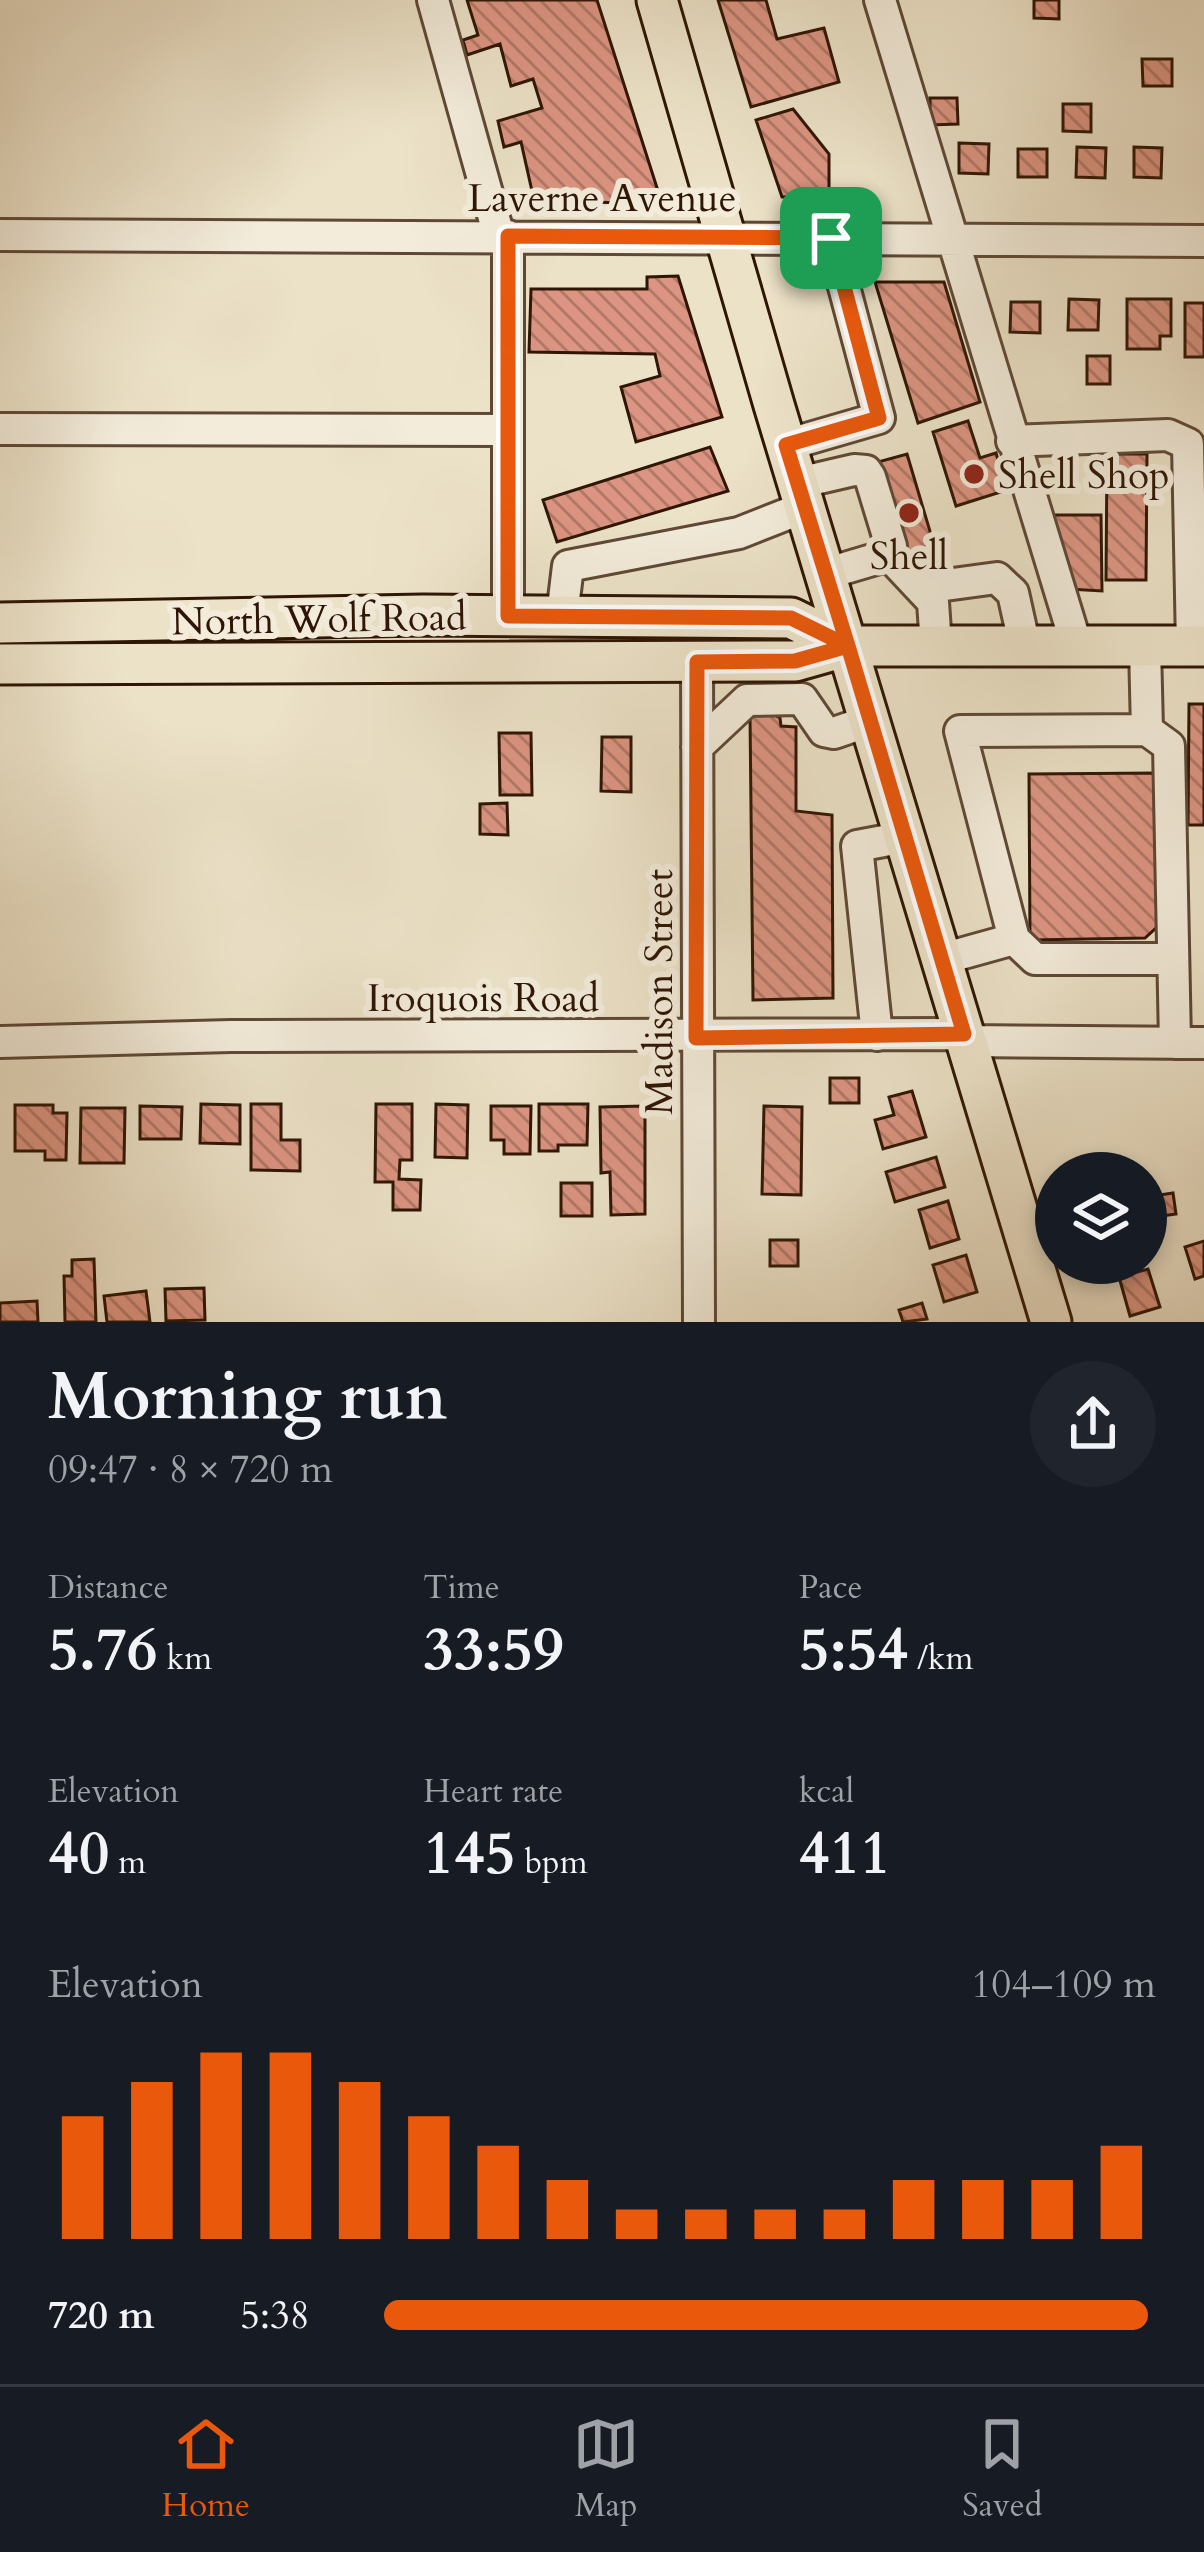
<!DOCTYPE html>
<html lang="en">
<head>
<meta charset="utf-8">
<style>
	:root { --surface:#171b24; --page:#20242c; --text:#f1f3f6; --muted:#9ea1a6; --line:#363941; --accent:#ea580c }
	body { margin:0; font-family:Cardo,serif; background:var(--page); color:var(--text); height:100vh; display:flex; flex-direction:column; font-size:45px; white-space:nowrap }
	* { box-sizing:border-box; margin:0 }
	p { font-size:39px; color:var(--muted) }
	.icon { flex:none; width:66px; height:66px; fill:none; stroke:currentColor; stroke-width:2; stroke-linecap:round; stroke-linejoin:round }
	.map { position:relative; height:1322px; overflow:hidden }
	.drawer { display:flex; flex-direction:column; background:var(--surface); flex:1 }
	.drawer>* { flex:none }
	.buttons { position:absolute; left:1035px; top:1152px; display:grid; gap:24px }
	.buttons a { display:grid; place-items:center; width:132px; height:132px; border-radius:50%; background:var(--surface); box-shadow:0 6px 18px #0003; font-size:60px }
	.pin { position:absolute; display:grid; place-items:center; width:102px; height:102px; color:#fff; margin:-51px; border-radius:24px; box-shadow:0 6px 18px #0006 }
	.round { display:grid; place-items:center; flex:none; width:126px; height:126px; border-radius:63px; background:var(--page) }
	.summary { display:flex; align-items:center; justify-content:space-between; height:204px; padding:0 48px }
	h1 { font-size:66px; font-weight:600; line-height:90px }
	.figures { display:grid; grid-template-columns:repeat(3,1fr); gap:18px; height:204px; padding:12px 48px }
	.figures div { display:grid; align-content:center }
	.figures b { font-size:60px; font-weight:600 }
	.figures small { font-size:33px; font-weight:400 }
	.figures p { font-size:33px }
	.chart { height:336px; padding:24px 48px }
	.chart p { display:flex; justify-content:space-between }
	.chart svg { width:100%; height:216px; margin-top:12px; stroke:var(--accent); stroke-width:6 }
	ul { padding:0 48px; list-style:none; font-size:39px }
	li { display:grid; grid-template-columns:192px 144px 1fr; align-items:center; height:90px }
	li i { height:30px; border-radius:15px; background:var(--accent) }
	.tabs { display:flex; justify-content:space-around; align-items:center; height:168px; border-top:3px solid var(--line); background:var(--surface); font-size:33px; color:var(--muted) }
	.tabs a { display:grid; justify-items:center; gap:6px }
	.tabs .selected { color:var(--accent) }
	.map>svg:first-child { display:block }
	.building { fill:url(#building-back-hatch); stroke:#2e1504; stroke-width:3 }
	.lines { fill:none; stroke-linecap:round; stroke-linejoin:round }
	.minor-casing { stroke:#5e4835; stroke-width:36 }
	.major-casing { stroke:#2e1504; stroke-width:45 }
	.minor { stroke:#f3ecdb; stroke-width:30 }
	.major { stroke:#ece2c8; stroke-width:39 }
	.route-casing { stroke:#fff; stroke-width:24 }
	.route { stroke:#ea580c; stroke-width:15 }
	.poi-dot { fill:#8f2418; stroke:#f3ecdb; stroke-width:4.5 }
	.labels { text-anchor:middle; stroke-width:12; stroke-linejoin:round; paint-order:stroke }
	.street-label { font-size:39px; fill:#2e1504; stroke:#f3ecdb }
	.poi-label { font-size:39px; fill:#2e1504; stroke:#f3ecdb; text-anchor:start }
</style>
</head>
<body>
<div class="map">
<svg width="1204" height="1322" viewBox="0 0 1204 1322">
	<defs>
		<pattern id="building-back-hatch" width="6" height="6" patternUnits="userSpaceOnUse" patternTransform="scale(3)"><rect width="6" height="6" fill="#dc9582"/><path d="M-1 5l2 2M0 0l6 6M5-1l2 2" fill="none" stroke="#b37868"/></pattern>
	</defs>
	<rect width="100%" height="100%" fill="#ece2c8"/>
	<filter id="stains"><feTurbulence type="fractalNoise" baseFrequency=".00167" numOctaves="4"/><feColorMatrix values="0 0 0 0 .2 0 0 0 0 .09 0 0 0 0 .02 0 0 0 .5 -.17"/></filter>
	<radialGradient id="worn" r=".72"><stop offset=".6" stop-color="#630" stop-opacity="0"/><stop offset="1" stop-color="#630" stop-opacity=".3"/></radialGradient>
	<path class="building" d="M467,0H597L658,191L652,204L534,200L521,142L504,147L498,121L542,108L533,79L511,86L500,44L467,55L463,40L478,35Z
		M718,0H766L777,39L824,28L839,82L751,107Z
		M1034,0H1059V19L1034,18Z
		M1142,59H1172V86H1143Z
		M930,98H957L958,124L930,125Z
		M1063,104H1091V132L1063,131Z
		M793,109L829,154V197H782L756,120Z
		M959,143L989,144L988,174L959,173Z
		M1077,147L1106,148L1105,178L1076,177Z
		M1134,147L1162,148L1161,178L1134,177Z
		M1018,149H1047V177H1018Z
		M678,276L722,417L636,442L621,387L660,376L655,354L529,352L531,289H647V277Z
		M875,282H944L980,402L918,423Z
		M1069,299L1099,300L1098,330H1068Z
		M1127,299H1171V336H1160V349H1127Z
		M1011,302H1040V333L1010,332Z
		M1185,303H1204V357H1185Z
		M1087,356H1110V384H1087Z
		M968,421L980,458L996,453L1007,490L956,506L933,432Z
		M710,447L728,491L557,542L543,500Z
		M907,454L940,565L911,573L878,462Z
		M1107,454H1147L1146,580H1106Z
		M1044,515H1101L1102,591L1069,589Z
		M1189,704H1204V825H1188Z
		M773,714L780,718L781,726L796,727V811L832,815L833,998L753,1000L750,715Z
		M499,733H531L532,795H500Z
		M602,737H631V792L601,791Z
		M1156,773L1157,927L1145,938L1030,940L1029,774Z
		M507,803L508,835L480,834V804Z
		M830,1078H859V1103H830Z
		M912,1091L926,1137L883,1149L875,1120L894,1115L889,1097Z
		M201,1104L240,1105V1144L200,1143Z
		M251,1104H281V1140H300V1171L251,1170Z
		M376,1104H412V1160H400L399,1179L421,1180L420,1210H393V1182H375Z
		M436,1104L468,1105L467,1158L435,1157Z
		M539,1104H588L587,1145H558V1151H539Z
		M15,1105H53V1113H67L66,1160H45V1151H15Z
		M140,1106L182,1107L181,1139H140Z
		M491,1106H531L530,1154H504V1140H491Z
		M645,1106V1214L611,1215L610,1172L601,1173L600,1107Z
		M764,1106L802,1107L801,1195L762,1194Z
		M81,1108H125L124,1163H80Z
		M936,1157L945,1187L895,1202L886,1172Z
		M1116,1158L1120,1173H1087L1085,1166Z
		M561,1183H592V1216H561Z
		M1173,1193L1176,1214L1147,1218L1146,1197Z
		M948,1201L959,1239L930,1248L919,1210Z
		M770,1240H798V1266H770Z
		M1204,1241V1276L1195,1279L1185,1247Z
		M966,1255L977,1292L944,1302L933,1265Z
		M94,1259L96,1322H65L64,1276H72V1260Z
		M1148,1269L1160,1307L1130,1316L1119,1277Z
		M204,1288L205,1320L166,1321L165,1289Z
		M146,1291L150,1322H107L104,1296Z
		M37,1301L38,1322H0V1303Z
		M922,1303L927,1319L903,1322L899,1310Z"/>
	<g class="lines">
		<defs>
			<path id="minor" d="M433,0L499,236
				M880,0L1077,647
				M0,235L1204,241
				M0,429L508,430
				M1012,441L1168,435L1188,444L1192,646
				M786,445L879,418L831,238
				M798,483L854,470L866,471L870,477L891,546L889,555L825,574
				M889,555L933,602L936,646
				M923,588L997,578L1013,593L1025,647
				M508,616V236
				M562,616L568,566L739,533L805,507
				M697,662L699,1322
				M1147,730L1169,746L1175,1043
				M697,747L747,700L802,699L824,731L834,733L869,721
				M1014,939L1035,959H1173
				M942,959L1014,939L960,731L1147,730L1145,647
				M877,1035L857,846L905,837
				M967,1041L1204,1043
				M0,1042L231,1036L965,1034"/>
			<path id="major" d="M657,0L774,405L1051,1322
				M0,623L423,615L791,618L848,646
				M0,664L795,661L848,646H1204"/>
		</defs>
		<use href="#minor" class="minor-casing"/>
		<use href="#major" class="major-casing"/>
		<use href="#minor" class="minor"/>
		<use href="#major" class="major"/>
	</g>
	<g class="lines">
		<defs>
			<path id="route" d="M831,238L879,418L786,445L848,646L795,661L697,662L696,1038L964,1034L848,646L791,618L508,616V236L831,238"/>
		</defs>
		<use href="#route" class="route-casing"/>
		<use href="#route" class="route"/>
	</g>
	<g class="poi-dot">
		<circle cx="974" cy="474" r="12"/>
		<circle cx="909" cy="513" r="12"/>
	</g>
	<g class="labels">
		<g class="street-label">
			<text x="602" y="211">Laverne Avenue</text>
			<text transform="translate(319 618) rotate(-1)" y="14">North Wolf Road</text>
			<text transform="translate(658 992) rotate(-90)" y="14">Madison Street</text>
			<text x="483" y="1011">Iroquois Road</text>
		</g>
		<g class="poi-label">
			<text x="998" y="488">Shell Shop</text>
			<text x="909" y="569" text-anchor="middle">Shell</text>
		</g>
	</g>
	<rect width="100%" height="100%" filter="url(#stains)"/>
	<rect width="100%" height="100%" fill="url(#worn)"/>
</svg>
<div class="buttons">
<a><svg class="icon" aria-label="layers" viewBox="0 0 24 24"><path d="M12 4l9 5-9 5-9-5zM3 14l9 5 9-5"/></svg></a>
</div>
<div class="pin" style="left:831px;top:238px;background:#1e9e55"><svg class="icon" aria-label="arrive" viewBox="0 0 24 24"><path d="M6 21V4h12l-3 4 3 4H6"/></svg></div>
</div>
<section class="drawer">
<div class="summary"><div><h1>Morning run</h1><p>09:47 · 8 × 720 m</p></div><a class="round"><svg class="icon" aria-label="share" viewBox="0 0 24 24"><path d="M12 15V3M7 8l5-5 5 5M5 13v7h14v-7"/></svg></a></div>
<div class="figures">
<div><p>Distance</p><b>5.76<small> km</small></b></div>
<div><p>Time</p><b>33:59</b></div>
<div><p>Pace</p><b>5:54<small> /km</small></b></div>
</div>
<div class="figures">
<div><p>Elevation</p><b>40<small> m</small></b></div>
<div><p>Heart rate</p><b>145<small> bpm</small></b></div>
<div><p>kcal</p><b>411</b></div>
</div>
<div class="chart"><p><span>Elevation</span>104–109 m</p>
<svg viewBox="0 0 160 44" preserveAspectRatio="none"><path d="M5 44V19M15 44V12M25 44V6M35 44V6M45 44V12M55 44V19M65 44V25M75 44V32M85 44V38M95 44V38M105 44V38M115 44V38M125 44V32M135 44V32M145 44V32M155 44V25"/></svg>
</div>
<ul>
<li><b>720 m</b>5:38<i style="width:99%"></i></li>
</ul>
</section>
<nav class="tabs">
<a class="selected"><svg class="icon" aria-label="home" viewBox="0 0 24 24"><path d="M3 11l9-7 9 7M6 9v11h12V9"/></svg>Home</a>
<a><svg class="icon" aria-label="map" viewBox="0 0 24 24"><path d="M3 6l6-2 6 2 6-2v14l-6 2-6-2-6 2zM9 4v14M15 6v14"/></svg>Map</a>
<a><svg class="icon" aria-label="saved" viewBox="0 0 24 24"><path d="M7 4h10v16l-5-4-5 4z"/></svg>Saved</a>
</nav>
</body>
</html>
